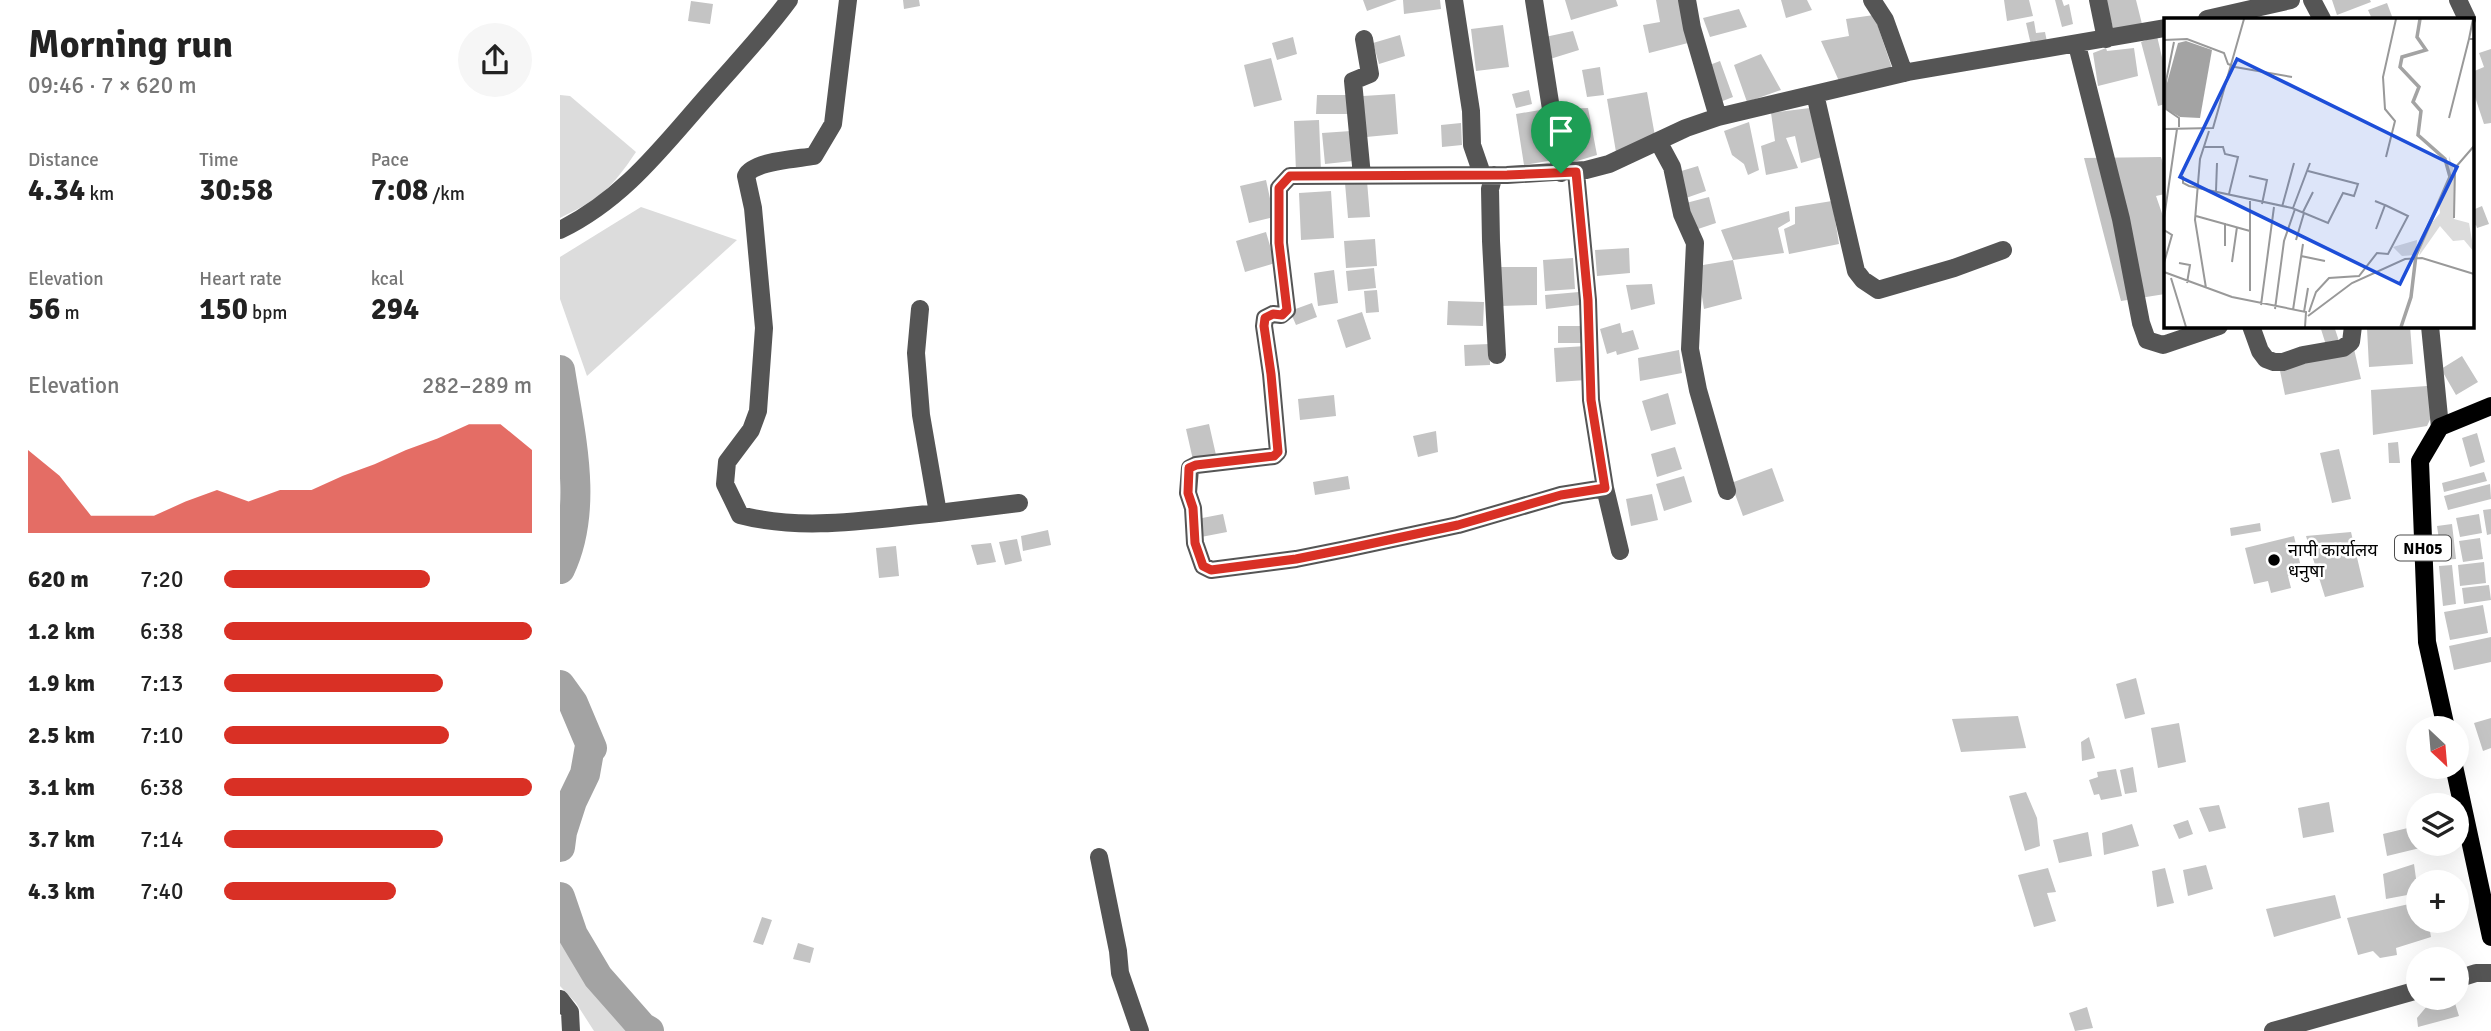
<!DOCTYPE html>
<html lang="en">
<head>
<meta charset="utf-8">
<style>
	:root { --surface:#fff; --page:#f6f6f6; --text:#222; --muted:#767676; --accent:#d93025 }
	body { margin:0; font-family:Signika,"Noto Sans Devanagari",sans-serif; background:var(--page); color:var(--text); height:100vh; display:flex; flex-direction:column; font-size:26px; white-space:nowrap }
	* { box-sizing:border-box; margin:0 }
	p { font-size:23px; color:var(--muted) }
	.icon { flex:none; width:38px; height:38px; fill:none; stroke:currentColor; stroke-width:2; stroke-linecap:round; stroke-linejoin:round }
	.map { position:relative; flex:1; overflow:hidden }
	.drawer { display:flex; flex-direction:column; background:var(--surface); width:560px }
	.drawer>* { flex:none }
	.needle { width:46px; rotate:154deg }
	.tools { position:absolute; left:1846px; top:716px; display:grid; gap:14px }
	.tools a { display:grid; place-items:center; width:63px; height:63px; border-radius:50%; background:var(--surface); box-shadow:0 7px 28px #0002; font-size:35px }
	.pin { position:absolute; display:grid; place-items:center; width:60px; height:60px; color:#fff; margin:-72px -30px; border-radius:50% 50% 50% 0; rotate:-45deg; box-shadow:0 0 7px #0007 }
	.pin .icon { rotate:45deg }
	.round { display:grid; place-items:center; flex:none; width:74px; height:74px; border-radius:37px; background:var(--page) }
	.overview { display:flex; align-items:center; justify-content:space-between; height:119px; padding:0 28px }
	h1 { font-size:38px; font-weight:700; line-height:52px }
	.stats { display:grid; grid-template-columns:repeat(3,1fr); gap:10px; height:119px; padding:7px 28px }
	.stats div { display:grid; align-content:center }
	.stats b { font-size:30px; font-weight:700 }
	.stats small { font-size:19px; font-weight:400 }
	.stats p { font-size:19px }
	.chart { height:196px; padding:14px 28px }
	.chart p { display:flex; justify-content:space-between }
	.chart svg { width:100%; height:126px; margin-top:7px; fill:var(--accent); opacity:.7 }
	ul { padding:0 28px; list-style:none; font-size:23px }
	li { display:grid; grid-template-columns:112px 84px 1fr; align-items:center; height:52px }
	li i { height:18px; border-radius:9px; background:var(--accent) }
	main { display:flex; flex:1; min-height:0 }
	.map>svg:first-child { display:block }
	.green { fill:#dcdcdc }
	.lines { fill:none; stroke-linecap:round; stroke-linejoin:round }
	.river { stroke:#a3a3a3; stroke-width:30 }
	.building { fill:#c4c4c4 }
	.minor { stroke:#555; stroke-width:18 }
	.major { stroke:#000; stroke-width:18 }
	.route-casing { stroke:#fff; stroke-width:14 }
	.route { stroke:#d93025; stroke-width:9 }
	.poi-dot { fill:#000; stroke:#fff; stroke-width:2.5 }
	.labels { text-anchor:middle; stroke-width:5; stroke-linejoin:round; paint-order:stroke }
	.shield { fill:#fff; stroke:#4c4c4c; stroke-width:2 }
	.shield-label { font-size:16px; font-weight:bold; fill:#000 }
	.poi-label { font-size:18px; fill:#000; stroke:#fff; text-anchor:start }
	.inset-river { fill:none; stroke:#a3a3a3; stroke-width:3.5 }
	.inset-road { fill:none; stroke:#999; stroke-width:2 }
	.view { fill:#1d4ed8; fill-opacity:0.15; stroke:#1d4ed8; stroke-width:3.5 }
	.inset-edge { fill:none; stroke:#000; stroke-width:3.5 }
</style>
</head>
<body>
<main>
<section class="drawer">
<div class="overview"><div><h1>Morning run</h1><p>09:46 · 7 × 620 m</p></div><a class="round"><svg class="icon" aria-label="share" viewBox="0 0 24 24"><path d="M12 15V3M7 8l5-5 5 5M5 13v7h14v-7"/></svg></a></div>
<div class="stats">
<div><p>Distance</p><b>4.34<small> km</small></b></div>
<div><p>Time</p><b>30:58</b></div>
<div><p>Pace</p><b>7:08<small> /km</small></b></div>
</div>
<div class="stats">
<div><p>Elevation</p><b>56<small> m</small></b></div>
<div><p>Heart rate</p><b>150<small> bpm</small></b></div>
<div><p>kcal</p><b>294</b></div>
</div>
<div class="chart"><p><span>Elevation</span>282–289 m</p>
<svg viewBox="0 0 160 44" preserveAspectRatio="none"><path d="M0 44V15L10 24L20 38L30 38L40 38L50 33L60 29L70 33L80 29L90 29L100 24L110 20L120 15L130 11L140 6L150 6L160 15V44z"/></svg>
</div>
<ul>
<li><b>620 m</b>7:20<i style="width:67%"></i></li>
<li><b>1.2 km</b>6:38<i style="width:100%"></i></li>
<li><b>1.9 km</b>7:13<i style="width:71%"></i></li>
<li><b>2.5 km</b>7:10<i style="width:73%"></i></li>
<li><b>3.1 km</b>6:38<i style="width:100%"></i></li>
<li><b>3.7 km</b>7:14<i style="width:71%"></i></li>
<li><b>4.3 km</b>7:40<i style="width:56%"></i></li>
</ul>
</section>
<div class="map">
<svg width="1931" height="1031" viewBox="0 0 1931 1031">
	<rect width="100%" height="100%" fill="#fff"/>
	<path class="green" d="M0,95L10,96L76,152C51,189 41,198 0,218Z
		M81,207L177,240L27,376L0,299V257Z
		M0,922L23,971L51,1012L70,1031H34L16,1003L0,986Z"/>
	<g class="lines">
		<path class="river" d="M0,370C10,435 29,508 0,569
			M0,685L13,703L32,748L30,746L25,774L12,801L2,832L0,847
			M0,897L13,935L38,977L82,1027L89,1031"/>
	</g>
	<path class="building" d="M343,0H359L360,6L344,9Z
		M803,0H837L807,11Z
		M843,0H880L881,9L844,14Z
		M1005,0H1056L1058,6L1011,20Z
		M1096,0H1120L1128,43L1089,53L1083,25L1100,22Z
		M1221,0H1247L1252,10L1226,18Z
		M1444,0H1469L1473,16L1447,21Z
		M1495,0H1502L1504,6L1509,4L1513,24L1502,27Z
		M1545,0H1576L1582,24L1554,31Z
		M1772,0H1810L1811,2L1777,15Z
		M131,1L153,4L150,24L128,21Z
		M1827,3L1833,19H1812L1808,10Z
		M1179,9L1187,27L1150,37L1143,18Z
		M1314,15L1332,68L1279,81L1261,41L1289,36L1286,19Z
		M1474,21L1476,33L1485,32L1487,42L1471,45L1466,23Z
		M943,25L949,67L916,71L911,29Z
		M1013,31L1019,50L990,59L985,37Z
		M840,35L845,56L819,64L813,43Z
		M1597,36L1605,70V104L1598,106L1581,42Z
		M733,37L737,54L717,60L712,43Z
		M1546,48L1547,51L1574,48L1578,76L1538,86L1533,53Z
		M1931,49V123L1924,124L1912,88V72L1924,67L1919,53Z
		M1201,54L1221,90L1187,102L1174,65Z
		M711,58L722,100L694,107L684,65Z
		M1160,61L1173,97L1160,102L1147,66Z
		M1040,67L1044,95L1027,97L1022,70Z
		M969,90L972,104L956,108L952,94Z
		M1087,92L1095,136L1056,152L1047,99Z
		M835,94L838,134L806,137L803,96Z
		M757,95H791V114H756Z
		M1028,108L1037,155L1007,164L996,109Z
		M1250,108L1262,157L1241,163L1235,136L1226,138L1238,168L1206,175L1201,146L1215,141L1211,113Z
		M986,109L994,160L964,165L956,114Z
		M759,120L761,171L736,172L734,121Z
		M1189,122L1199,170L1188,175L1184,164L1172,155L1164,131Z
		M901,123L902,145L882,147L881,125Z
		M791,131L793,161L765,164L762,133Z
		M1601,157L1605,170V194L1596,196L1605,222V294L1561,301L1524,158Z
		M1138,166L1146,191L1126,198L1118,172Z
		M706,180L714,217L689,223L680,186Z
		M807,181L810,217L788,218L785,183Z
		M771,191L774,238L741,240L739,193Z
		M1149,197L1156,223L1132,231L1126,203Z
		M1912,200L1915,209L1922,206L1929,224L1917,228L1916,225L1912,227Z
		M1272,201L1279,244L1229,254L1224,229L1235,224V207Z
		M1229,211L1230,221L1218,228L1224,253L1173,260L1161,230Z
		M706,232L715,263L685,272L676,241Z
		M815,239L817,266L786,268L784,241Z
		M1069,248L1070,273L1037,276L1035,250Z
		M1013,258L1015,289L985,291L983,260Z
		M1173,260L1182,299L1144,309L1137,266Z
		M938,267H977V305L939,306Z
		M814,268L816,288L788,291L786,271Z
		M774,270L778,303L758,306L754,273Z
		M1092,284L1095,304L1071,310L1066,285Z
		M817,290L819,312L806,313L804,291Z
		M1019,292L1020,305L986,309L985,295Z
		M888,301L924,302L923,326L887,325Z
		M752,303L757,317L736,325L730,311Z
		M802,312L811,339L786,348L777,320Z
		M1060,323L1062,333L1073,330L1079,349L1057,355L1056,351L1047,354L1040,329Z
		M998,326H1024V343H998Z
		M1760,326H1774L1779,341L1766,345Z
		M1850,326L1853,364L1809,367L1807,328Z
		M930,344V365L905,366L904,345Z
		M1026,346L1027,380L996,382L994,348Z
		M1794,349L1801,379L1725,395L1719,366Z
		M1119,350L1122,373L1080,381L1078,358Z
		M1902,356L1918,382L1896,395L1881,369Z
		M1867,386L1873,413L1867,426L1813,435L1811,390Z
		M1108,393L1116,424L1091,431L1082,401Z
		M774,395L776,416L740,420L738,399Z
		M649,424L656,455L633,460L626,429Z
		M876,431L878,452L858,457L853,436Z
		M1917,433L1925,462L1910,467L1902,438Z
		M1838,442L1840,463H1829L1828,443Z
		M1115,447L1122,469L1097,477L1091,454Z
		M1779,449L1791,499L1772,503L1760,453Z
		M1212,468L1224,501L1183,516L1171,483Z
		M1924,472L1927,481L1884,492L1882,483Z
		M788,476L790,489L755,495L753,482Z
		M1124,476L1132,502L1104,511L1096,484Z
		M1930,484L1931,499L1888,510L1884,496Z
		M1092,494L1098,520L1071,526L1066,499Z
		M1931,509V534L1927,535L1923,510Z
		M663,514L667,532L641,537L637,519Z
		M1919,514L1922,533L1900,537L1896,518Z
		M1700,523L1701,531L1671,536L1670,528Z
		M1892,524L1896,559L1882,560L1877,526Z
		M488,530L491,545L463,551L461,536Z
		M1791,532L1804,587L1765,597L1746,536Z
		M1734,536L1742,572L1728,576L1731,588L1711,593L1708,581L1694,584L1685,548Z
		M1920,538L1923,559L1903,562L1899,541Z
		M457,539L462,561L445,565L439,542Z
		M431,543L436,562L417,565L411,545Z
		M336,546L339,576L319,578L316,548Z
		M1924,562L1926,583L1900,586L1898,565Z
		M1892,565L1896,604L1883,606L1879,566Z
		M1929,585L1931,600L1904,604L1902,588Z
		M1923,605L1928,633L1890,640L1884,612Z
		M1931,637V662L1894,670L1889,646Z
		M1576,678L1585,714L1565,719L1556,684Z
		M1458,716L1466,748L1401,752L1392,719Z
		M1931,718V748L1923,751L1914,723Z
		M1619,723L1626,762L1598,768L1591,728Z
		M1529,737L1535,758L1522,761L1521,742Z
		M1573,767L1577,792L1565,794L1560,770Z
		M1556,769L1562,796L1541,800L1539,794L1534,795L1529,780L1538,777L1537,772Z
		M1466,792L1477,818L1480,846L1465,851L1449,796Z
		M1769,802L1774,832L1743,838L1738,808Z
		M1659,805L1666,828L1649,832L1639,808Z
		M1628,820L1633,834L1619,839L1613,825Z
		M1572,824L1579,846L1544,855L1542,833Z
		M1856,826L1860,848L1827,856L1823,834Z
		M1528,832L1532,856L1499,863L1493,840Z
		M1854,864L1858,893L1826,899L1823,874Z
		M1646,865L1653,889L1628,896L1623,870Z
		M1488,868L1496,892L1487,893L1496,921L1474,927L1458,875Z
		M1605,868L1614,903L1597,907L1592,871Z
		M1775,895L1781,918L1714,937L1706,909Z
		M1858,902V920H1868L1871,937L1836,948L1837,955L1820,958L1813,951L1798,955L1787,918Z
		M202,917L212,920L203,945L193,942Z
		M238,943L254,948L250,963L233,959Z
		M1894,1000L1899,1016L1858,1027L1857,1018L1867,1006Z
		M1527,1007L1533,1028L1515,1031L1509,1013Z"/>
	<g class="lines">
		<path class="minor" d="M288,0L273,124L254,156C237,159 193,161 186,176L193,208L204,328L198,411L191,430L167,462L165,484L180,515C244,532 313,519 378,513
			M894,0L911,111L912,145L922,174
			M974,0L1001,173
			M1127,0L1132,28L1158,117
			M1312,0L1325,20L1344,73
			M1538,0L1546,39
			M1752,0L1762,19
			M1898,0L1907,19
			M1647,19L1731,0
			M1517,45L1561,219L1581,323L1587,340L1603,345L1659,326
			M1255,94L1296,271L1303,280L1318,290L1394,268L1443,250
			M1098,141L1112,167L1122,214L1135,243L1130,349L1138,390L1167,491
			M1016,172L1028,300L1031,400L1045,488L1060,551
			M934,175L930,189L931,241L937,355
			M802,176L793,81L810,74L804,39
			M0,230C64,199 103,146 149,94C176,63 205,33 229,0
			M360,309L356,353L361,415L378,513L459,503
			M1691,326L1700,351L1706,359L1714,362H1723L1743,355L1783,348L1791,342L1793,326
			M1870,326L1880,427
			M1045,488L1001,495L898,525L786,549L736,559L651,570L643,566L635,543L633,508L628,493L630,468L636,465L714,456L718,452L711,374L704,326L705,318L713,314L721,315L727,310L719,243V188L730,176L947,175L1026,170L1049,164L1126,128L1158,117L1348,72L1605,28
			M539,857L558,951L560,973L580,1031
			M1897,979L1916,973H1931
			M0,999L10,1012L11,1031
			M1713,1031L1858,990"/>
		<path class="major" d="M1886,728L1867,642L1860,461L1880,427L1931,406
			M1894,766L1931,937"/>
	</g>
	<g class="lines">
		<defs>
			<path id="route" d="M1016,172L1028,300L1031,400L1045,488L1001,495L898,525L786,549L736,559L651,570L643,566L635,543L633,508L628,493L629,468L636,465L714,456L718,452L711,374L704,326L705,318L713,314L722,315L727,310L719,243V188L730,176L947,175Z"/>
		</defs>
		<use href="#route" class="route-casing"/>
		<use href="#route" class="route"/>
	</g>
	<circle class="poi-dot" cx="1714" cy="560" r="7"/>
	<g class="labels">
		<rect class="shield" x="1835" y="535.5" width="56" height="25" rx="5"/>
		<g class="shield-label">
			<text x="1863" y="554">NH05</text>
		</g>
		<g class="poi-label">
			<text x="1728" y="556">नापी कार्यालय<tspan x="1728" dy="21">धनुषा</tspan></text>
		</g>
	</g>
	<g transform="translate(1604 18)">
		<rect width="310" height="310" fill="#fff"/>
		<path d="M285,138L291,155L290,201L305,205L310,234L300,222L289,223L276,208L255,238L261,213L276,195L275,182L286,166ZM253,222L252,237L238,238L229,229Z" fill="#dcdcdc"/>
		<path d="M22,23L48,32L36,100L16,99L2,91L3,65L14,25Z" fill="#a3a3a3"/>
		<path class="inset-river" d="M237,309L247,279L252,237L286,159L281,141L254,117L257,93L249,84L255,69L236,49L238,39L262,32L253,19L256,1"/>
		<path class="inset-road" d="M309,1L305,21H310M0,22L23,21L60,35L64,46L71,49L128,59M10,24L2,63V91L15,100V109M285,100L305,21M0,111L49,110L80,1M39,129H59L61,136L74,139L65,176M222,139L231,103L221,91L219,59L232,1M19,158V165L25,168L128,190L164,205L179,175L190,178L194,166L144,153M85,158L103,162L98,186M52,173L53,145M211,183L221,187L212,211M118,189L130,145M129,190L146,145M139,194L149,174M32,198L86,213M0,200L13,111M290,200L291,150L310,128M0,212L8,217L0,245M132,222L140,195M61,228V205M137,238L161,243M68,244L73,209M15,245L26,247L23,265M0,254L68,279L142,294L141,309M7,260L22,309M42,270L31,202L36,141L45,113M86,273V183M97,287L110,189M111,291L120,223L131,191M129,292L139,226M140,294L144,270M145,294L152,274L165,260L195,258L213,235L224,236L244,198L221,187M144,298L188,265L241,241L258,240L310,256"/>
		<path class="view" d="M73,41L293,149L236,266L16,159Z"/>
		<rect width="310" height="310" class="inset-edge"/>
	</g>
</svg>
<div class="tools">
<a><svg class="needle" viewBox="-14 -14 28 28"><path d="M0-13l5 13h-10z" fill="#e53935"/><path d="M0 13l5-13h-10z" fill="#767676"/></svg></a>
<a><svg class="icon" aria-label="layers" viewBox="0 0 24 24"><path d="M12 4l9 5-9 5-9-5zM3 14l9 5 9-5"/></svg></a>
<a>+</a>
<a>−</a>
</div>
<div class="pin" style="left:1001px;top:173px;background:#1e9e55"><svg class="icon" aria-label="arrive" viewBox="0 0 24 24"><path d="M6 21V4h12l-3 4 3 4H6"/></svg></div>
</div>
</main>
</body>
</html>
